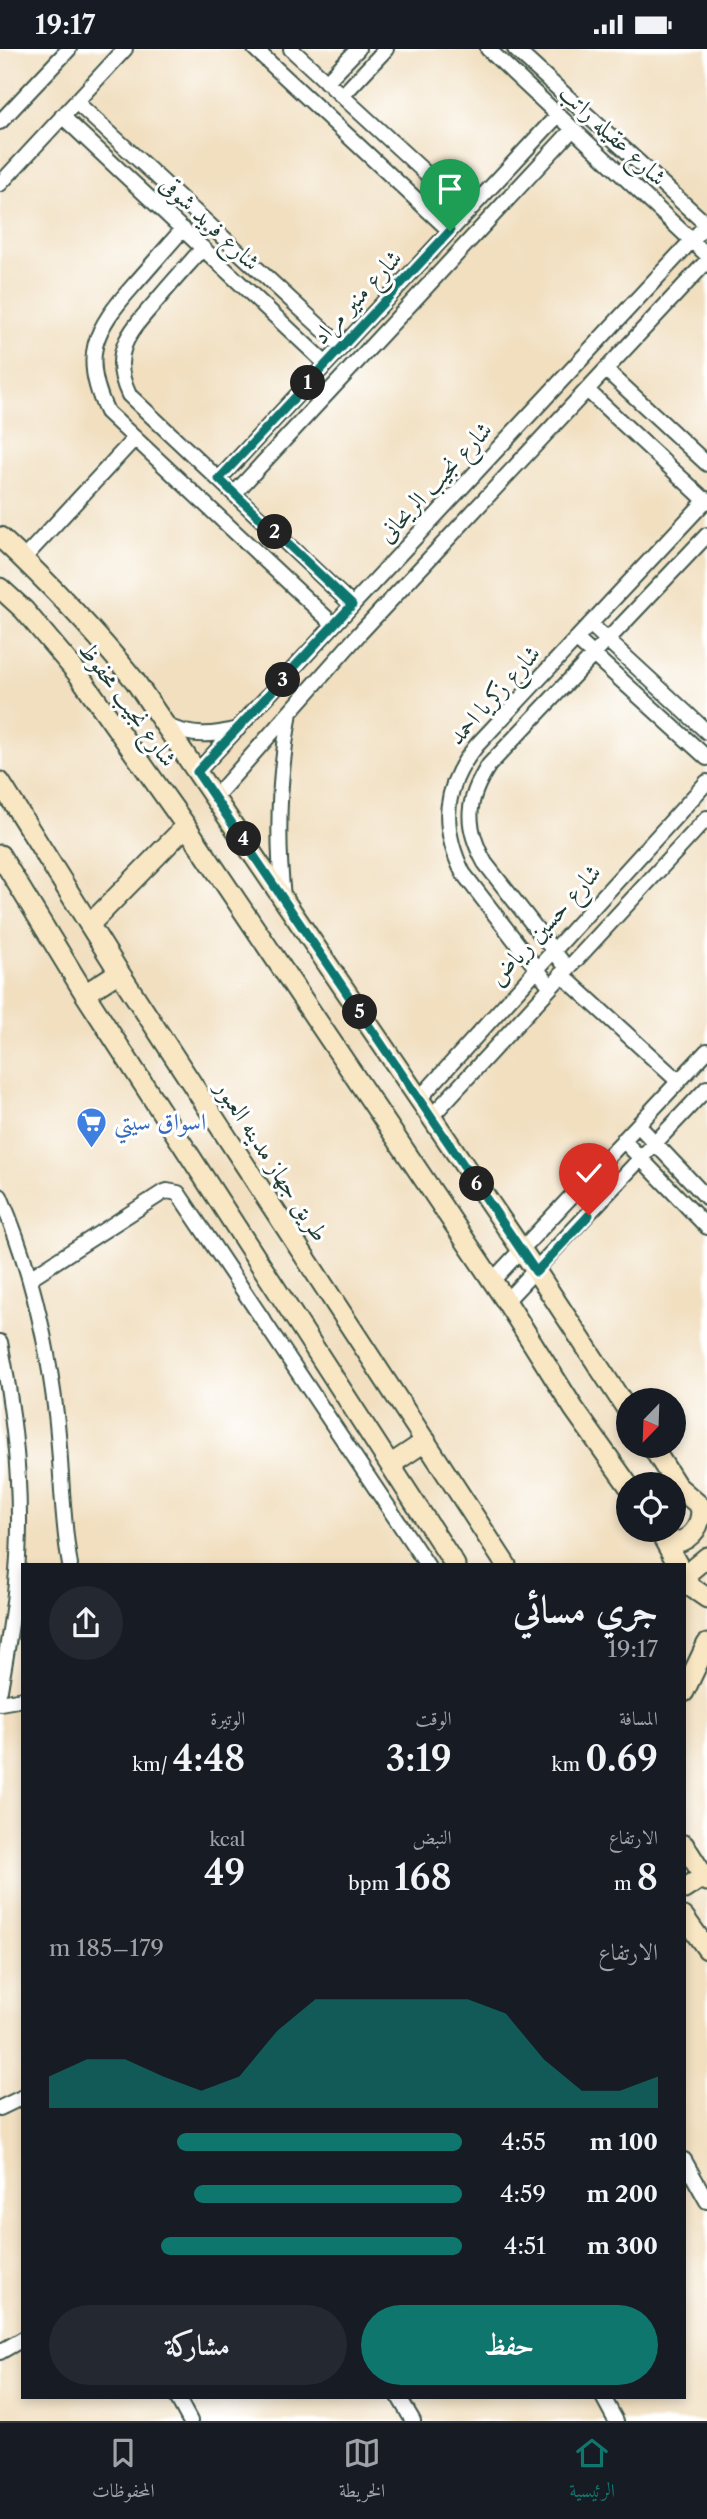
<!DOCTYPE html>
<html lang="ar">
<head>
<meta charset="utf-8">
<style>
	:root { --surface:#171b24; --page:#242831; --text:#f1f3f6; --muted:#9ea1a6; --line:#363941; --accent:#0f766e }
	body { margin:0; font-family:"Libre Caslon Text",Amiri,serif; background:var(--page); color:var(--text); direction:rtl; height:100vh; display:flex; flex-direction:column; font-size:26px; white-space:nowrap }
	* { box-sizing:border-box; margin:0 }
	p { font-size:23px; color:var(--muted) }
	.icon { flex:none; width:38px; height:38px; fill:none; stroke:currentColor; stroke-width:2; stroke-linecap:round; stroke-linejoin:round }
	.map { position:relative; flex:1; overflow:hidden; direction:ltr }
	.drawer { position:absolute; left:21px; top:1514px; width:665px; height:836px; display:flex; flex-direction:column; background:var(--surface); border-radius:0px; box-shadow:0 4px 10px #0003; direction:rtl }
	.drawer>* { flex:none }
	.needle { width:46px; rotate:203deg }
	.tools { position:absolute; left:616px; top:1339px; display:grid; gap:14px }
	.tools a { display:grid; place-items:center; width:70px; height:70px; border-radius:50%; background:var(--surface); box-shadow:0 4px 10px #0003; font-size:35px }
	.pin { position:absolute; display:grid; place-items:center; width:60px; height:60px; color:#fff; margin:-72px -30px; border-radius:50% 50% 50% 0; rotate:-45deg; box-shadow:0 0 7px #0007 }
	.pin .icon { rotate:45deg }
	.km { position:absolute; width:35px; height:35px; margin:-18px; border-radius:50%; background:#222; color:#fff; font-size:19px; line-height:35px; text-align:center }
	.round { display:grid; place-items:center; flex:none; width:74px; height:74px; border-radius:37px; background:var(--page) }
	.headline { display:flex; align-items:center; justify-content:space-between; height:119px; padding:0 28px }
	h1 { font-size:38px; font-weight:600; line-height:52px }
	.stats { display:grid; grid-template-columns:repeat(3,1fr); gap:10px; height:119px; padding:7px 28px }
	.stats div { display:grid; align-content:center }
	.stats b { font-size:35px; font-weight:600 }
	.stats small { font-size:19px; font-weight:400 }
	.stats p { font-size:19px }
	.chart { height:196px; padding:14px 28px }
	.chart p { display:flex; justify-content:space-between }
	.chart svg { width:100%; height:126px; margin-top:7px; fill:var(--accent); opacity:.7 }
	.cta { display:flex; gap:14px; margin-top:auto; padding:14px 28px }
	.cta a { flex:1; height:80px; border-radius:42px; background:var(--accent); color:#fff; font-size:28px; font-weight:600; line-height:80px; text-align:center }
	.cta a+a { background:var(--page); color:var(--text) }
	ul { padding:0 28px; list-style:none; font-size:23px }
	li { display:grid; grid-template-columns:112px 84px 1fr; align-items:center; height:52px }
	li i { height:18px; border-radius:9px; background:var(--accent) }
	.status { display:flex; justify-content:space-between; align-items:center; height:49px; padding:0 35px; background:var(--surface); direction:ltr }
	.status svg { height:19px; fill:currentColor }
	.tab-bar { display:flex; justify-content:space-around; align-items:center; height:98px; border-top:2px solid var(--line); background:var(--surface); font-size:19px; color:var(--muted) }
	.tab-bar a { display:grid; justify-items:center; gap:4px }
	.tab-bar .on { color:var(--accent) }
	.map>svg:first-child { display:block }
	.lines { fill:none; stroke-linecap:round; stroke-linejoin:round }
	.street-casing { stroke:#3e5549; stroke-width:18 }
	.secondary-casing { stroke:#3e5549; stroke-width:23 }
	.street { stroke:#fff; stroke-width:14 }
	.secondary { stroke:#f9e7c3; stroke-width:19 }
	.route-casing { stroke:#fff; stroke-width:14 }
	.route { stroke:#0f766e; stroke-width:9 }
	.labels { text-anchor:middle; stroke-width:6; stroke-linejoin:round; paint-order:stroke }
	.street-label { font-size:24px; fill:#1f3d34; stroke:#fff }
	.shop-label { font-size:24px; fill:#366cbe; stroke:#fff; text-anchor:start }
</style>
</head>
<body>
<div class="status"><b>19:17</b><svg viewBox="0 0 49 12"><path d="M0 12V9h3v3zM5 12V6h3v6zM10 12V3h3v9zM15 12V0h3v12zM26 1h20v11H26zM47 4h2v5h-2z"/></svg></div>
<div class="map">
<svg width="707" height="2372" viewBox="0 0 707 2372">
	<rect width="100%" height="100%" fill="#fff"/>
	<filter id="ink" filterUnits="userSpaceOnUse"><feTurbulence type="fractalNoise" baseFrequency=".0143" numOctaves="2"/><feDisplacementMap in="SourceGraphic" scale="14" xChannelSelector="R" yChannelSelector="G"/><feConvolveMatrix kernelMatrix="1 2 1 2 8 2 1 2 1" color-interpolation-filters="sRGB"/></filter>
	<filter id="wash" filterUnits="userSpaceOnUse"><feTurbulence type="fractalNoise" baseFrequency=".00686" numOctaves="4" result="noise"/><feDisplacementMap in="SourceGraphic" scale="28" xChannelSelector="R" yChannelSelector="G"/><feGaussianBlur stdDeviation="1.57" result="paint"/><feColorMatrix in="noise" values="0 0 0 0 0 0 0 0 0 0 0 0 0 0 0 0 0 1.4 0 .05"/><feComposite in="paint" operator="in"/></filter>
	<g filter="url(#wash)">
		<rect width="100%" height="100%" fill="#f1dfc0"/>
	</g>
	<g filter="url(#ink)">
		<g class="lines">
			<defs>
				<path id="street" d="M255,0L450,182
					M291,0L468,163
					M488,0L707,206
					M515,0L707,176
					M326,33L358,0
					M342,47L386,0
					M76,53L342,298
					M62,67L326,315
					M0,73L69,0
					M0,135L125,0
					M183,180C166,199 150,218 133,237C95,280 80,307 107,363L333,575
					M203,199C188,216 173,232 159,249C131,281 108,303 129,346L352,556
					M606,321L707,415
					M587,341L707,453
					M219,430L558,66
					M234,445L573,80
					M23,510L135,389
					M590,575L707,683
					M576,590L707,709
					M167,677C192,688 212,687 238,680
					M197,723L707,175
					M215,748L360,584L707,212
					M283,848C276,785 279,725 290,663
					M567,919L485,814C464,776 466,751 489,716L707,486
					M561,925L678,1032
					M550,937L463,824C440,777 443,737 477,696L707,450
					M419,1050L707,733
					M431,1068L707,769
					M638,1076L707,1149
					M623,1091L707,1178
					M0,1147C30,1216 47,1290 56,1365C62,1415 61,1466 70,1516
					M30,1229L162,1144L167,1142L178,1144L427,1516
					M492,1232L707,1002
					M506,1252L707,1039
					M0,1293C16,1373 24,1453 16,1534C13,1570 6,1605 0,1641
					M0,1654L23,1650
					M0,2059L23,2048
					M684,2111L707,2152
					M0,2303L23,2290
					M177,2348L190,2372
					M399,2348L413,2372
					M603,2348L616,2372"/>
				<path id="secondary" d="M0,488C48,533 93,580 135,632L536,1222L628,1362
					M0,539L24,561L78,625L186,777L506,1252L574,1360L628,1436
					M0,733L119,923L506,1516
					M0,806L85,945L455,1516
					M91,874L186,777
					M85,945L119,923
					M651,1396L677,1437L707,1463
					M390,1416L426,1392
					M658,1480L678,1516
					M667,1495C688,1494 701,1481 701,1460
					M684,1527L691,1538L707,1549
					M684,1527L707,1508
					M684,1643L707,1595
					M684,1796L707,1832
					M684,1840L704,1827
					M684,1868L707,1900"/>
			</defs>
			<use href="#street" class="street-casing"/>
			<use href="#secondary" class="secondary-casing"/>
			<use href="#street" class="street"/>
			<use href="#secondary" class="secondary"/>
		</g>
	</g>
	<g class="lines" filter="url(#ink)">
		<defs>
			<path id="route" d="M450,182L219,430L352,556L197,723L536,1223L589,1166"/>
		</defs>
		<use href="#route" class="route-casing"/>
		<use href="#route" class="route"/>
	</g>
	<defs>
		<symbol id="supermarket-pin" viewBox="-11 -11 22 30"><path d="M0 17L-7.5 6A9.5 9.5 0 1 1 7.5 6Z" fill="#3f7fe0" stroke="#fff"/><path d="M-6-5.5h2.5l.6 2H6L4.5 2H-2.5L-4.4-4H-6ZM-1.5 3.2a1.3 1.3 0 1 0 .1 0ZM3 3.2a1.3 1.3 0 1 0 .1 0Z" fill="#fff"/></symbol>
	</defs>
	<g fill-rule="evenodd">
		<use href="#supermarket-pin" x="74" y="1056" width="35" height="47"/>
	</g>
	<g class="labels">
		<g class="street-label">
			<text transform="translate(613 86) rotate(43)" y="8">شارع عقيله راتب</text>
			<text transform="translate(210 174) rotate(43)" y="8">شارع فريد شوقى</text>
			<text transform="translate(357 248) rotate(-47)" y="8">شارع منير مراد</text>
			<text transform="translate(435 433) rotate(-47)" y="8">شارع نجيب الريحانى</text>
			<text transform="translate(494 646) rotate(-48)" y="8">شارع زكريا احمد</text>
			<text transform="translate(128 655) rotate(54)" y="8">شارع نجيب محفوظ</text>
			<text transform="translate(545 876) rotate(-48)" y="8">شارع حسين رياض</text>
			<text transform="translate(272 1112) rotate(57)" y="8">طريق جهاز مدينه العبور</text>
		</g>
		<g class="shop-label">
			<text x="114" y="1081">اسواق سيتي</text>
		</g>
	</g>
</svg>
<div class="tools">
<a><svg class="needle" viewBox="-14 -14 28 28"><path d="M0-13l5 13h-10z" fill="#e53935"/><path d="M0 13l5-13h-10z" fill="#9ea1a6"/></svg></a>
<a><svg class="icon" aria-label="locate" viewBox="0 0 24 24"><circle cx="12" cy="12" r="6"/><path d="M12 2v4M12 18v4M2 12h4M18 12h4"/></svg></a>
</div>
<div class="pin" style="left:450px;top:182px;background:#1e9e55"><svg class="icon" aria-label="arrive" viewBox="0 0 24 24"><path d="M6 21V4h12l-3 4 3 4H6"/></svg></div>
<div class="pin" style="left:589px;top:1166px;background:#d93025"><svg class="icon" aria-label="check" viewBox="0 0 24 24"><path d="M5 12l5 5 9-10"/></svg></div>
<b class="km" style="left:308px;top:334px">1</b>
<b class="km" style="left:275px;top:483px">2</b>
<b class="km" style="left:283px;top:631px">3</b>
<b class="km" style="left:244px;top:790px">4</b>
<b class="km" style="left:360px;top:963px">5</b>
<b class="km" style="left:477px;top:1135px">6</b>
<section class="drawer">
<div class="headline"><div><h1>جري مسائي</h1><p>19:17</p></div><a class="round"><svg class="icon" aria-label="share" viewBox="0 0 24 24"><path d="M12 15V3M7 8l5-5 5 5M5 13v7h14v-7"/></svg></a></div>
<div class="stats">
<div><p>المسافة</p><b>0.69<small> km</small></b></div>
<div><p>الوقت</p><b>3:19</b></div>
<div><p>الوتيرة</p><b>4:48<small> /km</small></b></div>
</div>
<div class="stats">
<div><p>الارتفاع</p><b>8<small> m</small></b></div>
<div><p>النبض</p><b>168<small> bpm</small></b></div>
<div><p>kcal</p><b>49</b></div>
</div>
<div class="chart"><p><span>الارتفاع</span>179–185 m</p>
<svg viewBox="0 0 160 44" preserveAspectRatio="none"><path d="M0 44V33L10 27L20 27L30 33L40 38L50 33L60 17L70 6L80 6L90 6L100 6L110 6L120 11L130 27L140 38L150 38L160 33V44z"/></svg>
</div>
<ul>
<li><b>100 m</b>4:55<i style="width:69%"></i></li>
<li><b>200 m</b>4:59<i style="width:65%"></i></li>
<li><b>300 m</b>4:51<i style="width:73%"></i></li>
</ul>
<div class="cta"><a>حفظ</a><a>مشاركة</a></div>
</section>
</div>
<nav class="tab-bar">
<a class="on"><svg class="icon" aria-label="home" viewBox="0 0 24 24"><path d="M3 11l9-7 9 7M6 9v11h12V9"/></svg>الرئيسية</a>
<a><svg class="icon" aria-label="map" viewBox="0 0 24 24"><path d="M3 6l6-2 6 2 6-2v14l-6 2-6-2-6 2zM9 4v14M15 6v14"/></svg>الخريطة</a>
<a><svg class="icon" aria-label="saved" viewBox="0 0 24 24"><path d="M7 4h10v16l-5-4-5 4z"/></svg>المحفوظات</a>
</nav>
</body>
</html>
